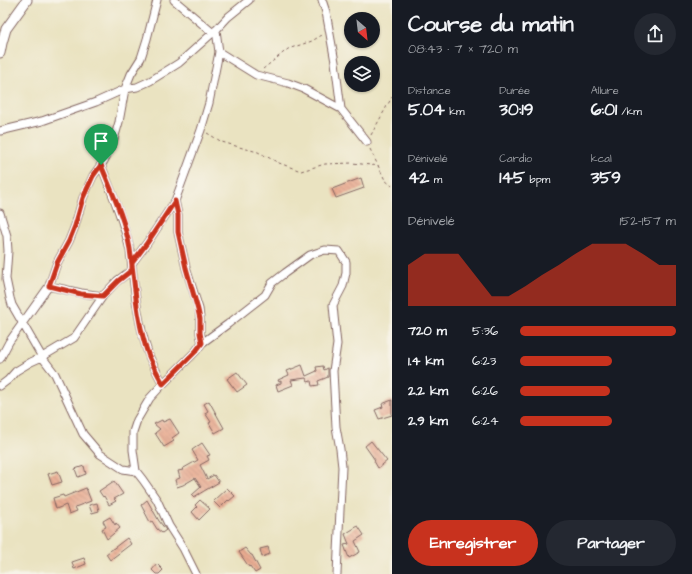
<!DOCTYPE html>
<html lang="fr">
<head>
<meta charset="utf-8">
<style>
	:root { --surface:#171b24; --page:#242831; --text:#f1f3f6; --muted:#9ea1a6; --accent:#c8321e }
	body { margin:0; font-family:"Architects Daughter",sans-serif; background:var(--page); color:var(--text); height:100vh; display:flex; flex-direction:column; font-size:15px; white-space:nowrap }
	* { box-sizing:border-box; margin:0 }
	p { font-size:13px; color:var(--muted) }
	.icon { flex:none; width:22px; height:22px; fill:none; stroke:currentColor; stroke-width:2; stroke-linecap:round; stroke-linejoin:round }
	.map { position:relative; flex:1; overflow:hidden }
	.panel { display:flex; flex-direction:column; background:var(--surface); width:300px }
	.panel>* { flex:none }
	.needle { width:26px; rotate:152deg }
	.fabs { position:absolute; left:344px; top:12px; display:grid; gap:8px }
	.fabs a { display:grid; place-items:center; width:36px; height:36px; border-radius:50%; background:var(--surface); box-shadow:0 1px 3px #0004; font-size:20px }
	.pin { position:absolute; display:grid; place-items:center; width:34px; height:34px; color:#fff; margin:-41px -17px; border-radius:50% 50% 50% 0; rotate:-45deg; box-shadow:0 0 4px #0007 }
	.pin .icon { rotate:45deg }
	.round { display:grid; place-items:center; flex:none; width:42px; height:42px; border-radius:21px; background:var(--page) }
	.overview { display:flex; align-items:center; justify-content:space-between; height:68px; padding:0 16px }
	h1 { font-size:22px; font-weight:800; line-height:30px }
	.figures { display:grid; grid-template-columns:repeat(3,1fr); gap:6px; height:68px; padding:4px 16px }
	.figures div { display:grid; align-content:center }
	.figures b { font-size:17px; font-weight:800 }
	.figures small { font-size:11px; font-weight:400 }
	.figures p { font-size:11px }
	.chart { height:112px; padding:8px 16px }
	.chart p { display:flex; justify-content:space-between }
	.chart svg { width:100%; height:72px; margin-top:4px; fill:var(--accent); opacity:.7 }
	.button { display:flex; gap:8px; margin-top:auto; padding:8px 16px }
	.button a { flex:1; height:46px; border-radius:24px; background:var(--accent); color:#fff; font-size:16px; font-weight:800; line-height:46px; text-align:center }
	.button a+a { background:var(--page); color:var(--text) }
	ul { padding:0 16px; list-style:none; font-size:13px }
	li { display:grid; grid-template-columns:64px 48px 1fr; align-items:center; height:30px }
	li i { height:10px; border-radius:5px; background:var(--accent) }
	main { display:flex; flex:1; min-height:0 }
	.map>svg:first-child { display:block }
	.building { fill:url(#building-back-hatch) }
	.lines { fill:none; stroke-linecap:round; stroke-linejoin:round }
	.street-casing { stroke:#826460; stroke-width:9 }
	.secondary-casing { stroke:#826460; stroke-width:11 }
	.path { stroke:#826460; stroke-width:1; stroke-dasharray:3 3; stroke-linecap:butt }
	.street { stroke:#fff; stroke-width:7 }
	.secondary { stroke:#fff; stroke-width:9 }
	.route-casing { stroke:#fff; stroke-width:8 }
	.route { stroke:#c8321e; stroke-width:5 }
</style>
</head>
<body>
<main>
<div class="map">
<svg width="392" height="574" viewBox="0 0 392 574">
	<defs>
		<pattern id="building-back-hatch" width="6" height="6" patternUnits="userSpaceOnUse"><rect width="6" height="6" fill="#e8aa90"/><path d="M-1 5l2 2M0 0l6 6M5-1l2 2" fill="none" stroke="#be8a76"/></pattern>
	</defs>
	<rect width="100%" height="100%" fill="#f7f3e8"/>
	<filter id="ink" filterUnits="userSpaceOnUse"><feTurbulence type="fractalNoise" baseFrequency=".025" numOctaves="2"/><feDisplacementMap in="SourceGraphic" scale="8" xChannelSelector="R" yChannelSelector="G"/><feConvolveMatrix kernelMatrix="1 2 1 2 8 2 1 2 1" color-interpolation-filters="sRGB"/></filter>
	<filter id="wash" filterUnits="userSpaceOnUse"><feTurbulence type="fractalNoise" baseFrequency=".012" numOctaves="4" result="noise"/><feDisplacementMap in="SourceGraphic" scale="16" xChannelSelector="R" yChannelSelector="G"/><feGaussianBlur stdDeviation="0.9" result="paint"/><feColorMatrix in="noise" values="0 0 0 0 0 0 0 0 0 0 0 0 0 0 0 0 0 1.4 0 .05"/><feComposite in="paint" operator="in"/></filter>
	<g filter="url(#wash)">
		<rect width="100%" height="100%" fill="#eae3c1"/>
		<g id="blocks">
			<path class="building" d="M361,178L364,188L336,198L332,189Z
				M302,365L306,376L317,371L316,367L323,366L324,370L328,368V377L318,381L319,385L312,386L311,381L308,382L306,378L291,380L293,385L278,391L276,385L281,383V381L279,382L278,380L289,375L287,371Z
				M237,372L247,385L237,392L227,379Z
				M392,400V415L379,419L375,410L383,407L382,404Z
				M209,401L224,428L215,433L209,423L211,422L205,413L208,411L204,404Z
				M170,419L179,433L172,438L174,441L164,447L155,433L160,429L154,424L162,420L163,422Z
				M371,441L387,461L378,468L374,461L375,460L365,446Z
				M202,443L210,455L207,456L209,460L200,465L207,479L214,475L219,482L194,497L192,495L201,487L195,478L183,485L177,487L175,480L180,478L178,471L183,470L182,469L198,460L192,450Z
				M84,466L86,474L78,477L75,469Z
				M58,471L62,482L52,485L48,474Z
				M114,481L123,494L114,499L116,501L109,505L104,496L103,497L99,491Z
				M86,488L91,501L75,507L77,511L69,514L66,505L56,509L53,498L63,495L64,497Z
				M227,488L235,496L229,501L228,500L220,508L213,501Z
				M147,500L159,521L166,530L162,533L157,529L152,521L150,522L141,505Z
				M200,500L210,509L199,520L192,512L197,507L195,505Z
				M97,503L99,511L92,513L89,505Z
				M110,517L115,525L116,523L120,528L107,539L102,529L106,527L103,521Z
				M358,526L364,535L355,541L360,552L349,558L347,553L344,545L349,544L345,534Z
				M127,538L131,544L110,560L106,554Z
				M268,547L270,554L262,557L260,549Z
				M245,548L251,555H252L260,570L255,573L250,566L249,567L239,552Z
				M84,558L86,564L74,569L72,562Z
				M157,564L163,570L159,574H156L152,570Z"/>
		</g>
	</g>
	<g filter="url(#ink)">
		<use href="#blocks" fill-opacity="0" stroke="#826460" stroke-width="1"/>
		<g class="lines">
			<defs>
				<path id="street" d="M174,0L213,33
					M322,0L326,12L335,62L341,109L367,142
					M219,52L256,75L288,83L304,89L341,109
					M0,131L42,121L96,102L125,89L137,87L150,81L179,63L216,30L228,17L249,0
					M101,165C112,193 123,220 130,250C134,284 137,320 148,353C152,364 158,374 163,384
					M0,213L7,236L8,251L6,279L10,298L12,305L42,357L55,374L83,434L100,454L123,469L136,471L143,480L157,500L169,526L183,548L196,574
					M132,263L147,243L175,201L201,130L209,103L219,52L216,30
					M49,286L81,293L103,296
					M202,343L228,324L265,295L272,283L285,273L310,255L325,250L339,251L346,262V273L343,286L333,305L334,316L337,344L333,371L336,427L340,449L342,467L337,574
					M0,359L9,342L49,286L57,263L69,241L75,226L83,198L93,176L104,161L112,146L119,122L125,89L131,74L141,58L147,39L157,0
					M0,386L8,380L16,371L31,362L42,357L74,338L103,296L117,281L132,270
					M136,471L133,450V432L137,420L150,398L163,384L196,351L202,343L200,333V319L199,309L186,268L178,232V215L175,201"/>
				<path id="secondary" d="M0,53L2,43L6,29L27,0"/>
			</defs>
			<use href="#street" class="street-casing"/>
			<use href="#secondary" class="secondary-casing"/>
			<path class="path" d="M263,69L288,49L312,41L322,35
				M207,133L222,142L239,147L258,152L279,163L301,171L325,164L352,163L371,165L379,166
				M371,135L392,97
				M370,149L385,180L392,186"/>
			<use href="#street" class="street"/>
			<use href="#secondary" class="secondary"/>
		</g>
	</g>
	<g class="lines" filter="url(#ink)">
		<defs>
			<path id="route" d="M101,165C112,192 125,220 130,249C131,257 132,265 133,273C136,300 139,328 148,354C152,364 158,374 163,384L196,351L202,343L200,333V319L198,310L186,268L178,232V215L175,201L147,243L132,263V270L118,281L103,296L81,294L49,286L57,263L69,241L75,226L83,198L93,176L101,165"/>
		</defs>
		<use href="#route" class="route-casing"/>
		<use href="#route" class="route"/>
	</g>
</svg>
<div class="fabs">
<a><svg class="needle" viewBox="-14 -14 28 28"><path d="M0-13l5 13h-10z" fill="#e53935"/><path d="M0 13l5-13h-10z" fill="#9ea1a6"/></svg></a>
<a><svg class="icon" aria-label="layers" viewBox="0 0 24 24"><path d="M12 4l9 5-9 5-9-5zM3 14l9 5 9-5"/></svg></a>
</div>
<div class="pin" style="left:101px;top:165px;background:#1e9e55"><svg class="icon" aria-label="arrive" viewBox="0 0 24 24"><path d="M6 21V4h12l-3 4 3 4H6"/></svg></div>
</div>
<section class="panel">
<div class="overview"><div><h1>Course du matin</h1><p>08:43 · 7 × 720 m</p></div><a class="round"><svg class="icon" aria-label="share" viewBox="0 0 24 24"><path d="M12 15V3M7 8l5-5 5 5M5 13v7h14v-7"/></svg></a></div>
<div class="figures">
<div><p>Distance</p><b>5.04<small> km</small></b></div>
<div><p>Durée</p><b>30:19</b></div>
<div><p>Allure</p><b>6:01<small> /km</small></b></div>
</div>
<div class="figures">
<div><p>Dénivelé</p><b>42<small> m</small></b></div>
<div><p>Cardio</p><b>145<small> bpm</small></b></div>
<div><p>kcal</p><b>359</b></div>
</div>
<div class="chart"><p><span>Dénivelé</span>152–157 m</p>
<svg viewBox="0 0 160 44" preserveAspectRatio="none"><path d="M0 44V19L10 12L20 12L30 12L40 25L50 38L60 38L70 32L80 25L90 19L100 12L110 6L120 6L130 6L140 12L150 19L160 19V44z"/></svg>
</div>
<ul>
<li><b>720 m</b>5:36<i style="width:100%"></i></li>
<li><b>1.4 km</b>6:23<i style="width:59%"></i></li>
<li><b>2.2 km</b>6:26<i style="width:58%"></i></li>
<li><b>2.9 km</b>6:24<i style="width:59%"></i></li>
</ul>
<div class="button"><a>Enregistrer</a><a>Partager</a></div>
</section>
</main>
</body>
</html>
